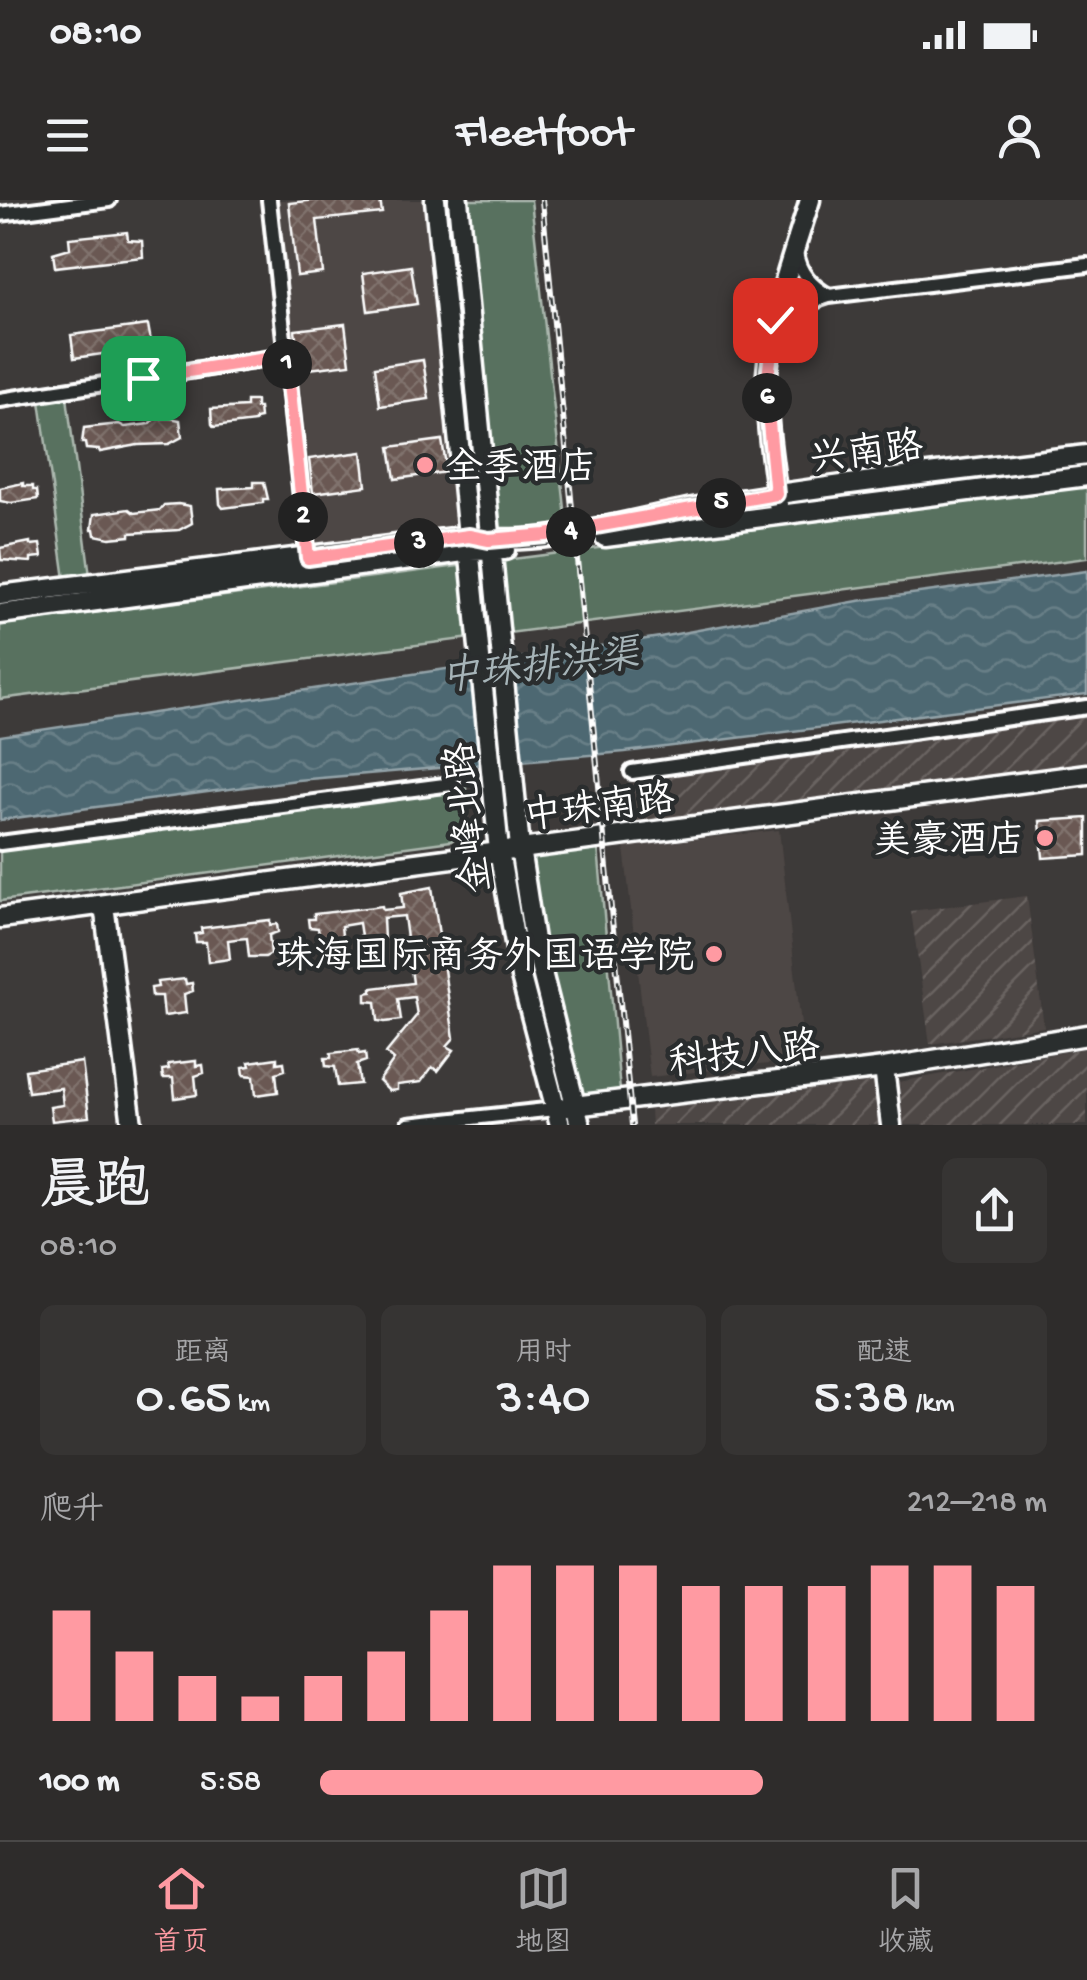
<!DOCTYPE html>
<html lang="zh">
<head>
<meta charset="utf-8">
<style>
	:root { --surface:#2e2c2b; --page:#363433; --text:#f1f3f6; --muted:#a7a7a9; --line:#494847; --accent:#ff9aa2 }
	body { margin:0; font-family:"Gochi Hand","LXGW WenKai TC",sans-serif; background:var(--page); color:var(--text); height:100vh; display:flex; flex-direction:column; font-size:38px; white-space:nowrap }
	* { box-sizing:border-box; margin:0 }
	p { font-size:32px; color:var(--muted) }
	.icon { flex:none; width:55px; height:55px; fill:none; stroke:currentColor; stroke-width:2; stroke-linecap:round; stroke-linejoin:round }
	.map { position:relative; height:925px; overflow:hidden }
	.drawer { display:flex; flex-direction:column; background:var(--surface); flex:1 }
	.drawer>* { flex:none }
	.pin { position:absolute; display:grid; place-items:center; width:85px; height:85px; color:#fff; margin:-42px; border-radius:20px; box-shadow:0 5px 15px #0006 }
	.km { position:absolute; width:50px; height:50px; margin:-25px; border-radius:50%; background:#222; color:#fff; font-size:28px; line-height:50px; text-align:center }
	.round { display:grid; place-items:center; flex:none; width:105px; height:105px; border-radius:15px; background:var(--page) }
	.overview { display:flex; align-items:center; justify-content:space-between; height:170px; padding:0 40px }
	h1 { font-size:55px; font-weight:600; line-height:75px }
	.stats { display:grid; grid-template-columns:repeat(3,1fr); gap:15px; height:170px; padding:10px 40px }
	.stats div { display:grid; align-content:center; border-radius:15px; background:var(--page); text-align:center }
	.stats b { font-size:50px; font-weight:600 }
	.stats small { font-size:28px; font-weight:400 }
	.stats p { font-size:28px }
	.chart { height:280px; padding:20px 40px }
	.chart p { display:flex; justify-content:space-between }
	.chart svg { width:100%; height:180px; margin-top:10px; stroke:var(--accent); stroke-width:6 }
	ul { padding:0 40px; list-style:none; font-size:32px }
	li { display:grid; grid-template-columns:160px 120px 1fr; align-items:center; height:75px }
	li i { height:25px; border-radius:12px; background:var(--accent) }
	.status { display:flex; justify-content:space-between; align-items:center; height:70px; padding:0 50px; background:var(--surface); direction:ltr }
	.status svg { height:28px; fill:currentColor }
	header { display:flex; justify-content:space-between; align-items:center; height:130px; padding:0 40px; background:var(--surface); font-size:45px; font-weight:600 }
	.tabs { display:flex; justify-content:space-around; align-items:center; height:140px; border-top:2px solid var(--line); background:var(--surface); font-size:28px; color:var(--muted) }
	.tabs a { display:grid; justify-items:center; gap:5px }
	.tabs .current { color:var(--accent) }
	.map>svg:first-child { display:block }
	.built { fill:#4e4745 }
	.industrial { fill:url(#industrial-furrows) }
	.green { fill:#58715f; stroke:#acb8af; stroke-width:2.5 }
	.water { fill:url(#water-waves); stroke:#94a4aa; stroke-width:2.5 }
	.building { fill:url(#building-cross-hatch); stroke:#fff; stroke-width:2.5 }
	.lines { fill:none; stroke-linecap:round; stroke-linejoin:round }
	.street-casing { stroke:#fff; stroke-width:20 }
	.secondary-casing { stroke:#fff; stroke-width:25 }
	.street { stroke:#2a2d2e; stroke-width:12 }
	.secondary { stroke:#2a2d2e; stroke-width:18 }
	.rail-casing { stroke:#fff; stroke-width:6 }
	.rail { stroke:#2a2d2e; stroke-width:2.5; stroke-dasharray:8; stroke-linecap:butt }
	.route-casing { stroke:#fff; stroke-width:20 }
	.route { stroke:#ff9aa2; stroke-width:12 }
	.poi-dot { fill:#ff9aa2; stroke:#2a2d2e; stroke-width:4 }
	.labels { text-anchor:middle; stroke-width:9; stroke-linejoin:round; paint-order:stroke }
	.street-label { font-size:38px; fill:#fff; stroke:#2a2d2e }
	.poi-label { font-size:38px; fill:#fff; stroke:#2a2d2e; text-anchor:end }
	.water-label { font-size:40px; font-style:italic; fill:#a6b4b8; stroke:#2a2d2e }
</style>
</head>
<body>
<div class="status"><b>08:10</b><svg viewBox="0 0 49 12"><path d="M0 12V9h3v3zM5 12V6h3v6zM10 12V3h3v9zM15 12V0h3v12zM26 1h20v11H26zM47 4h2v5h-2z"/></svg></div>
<header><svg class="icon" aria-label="menu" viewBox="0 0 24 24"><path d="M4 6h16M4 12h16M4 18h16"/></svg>Fleetfoot<svg class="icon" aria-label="person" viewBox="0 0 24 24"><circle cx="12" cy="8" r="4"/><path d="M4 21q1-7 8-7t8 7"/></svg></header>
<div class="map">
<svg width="1087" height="925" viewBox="0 0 1087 925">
	<defs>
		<pattern id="industrial-furrows" width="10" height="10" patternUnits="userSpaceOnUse" patternTransform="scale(2.5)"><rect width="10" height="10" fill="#4e4745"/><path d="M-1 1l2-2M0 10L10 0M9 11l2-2" fill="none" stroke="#696361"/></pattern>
		<pattern id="water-waves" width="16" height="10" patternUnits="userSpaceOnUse" patternTransform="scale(2.5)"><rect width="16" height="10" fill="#4d6872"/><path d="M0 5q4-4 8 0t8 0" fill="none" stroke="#687f87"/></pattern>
		<pattern id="building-cross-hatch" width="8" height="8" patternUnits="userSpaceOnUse" patternTransform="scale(2.5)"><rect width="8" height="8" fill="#6a5953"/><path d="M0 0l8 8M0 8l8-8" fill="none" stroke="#80726d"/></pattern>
	</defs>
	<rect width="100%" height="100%" fill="#3d3a39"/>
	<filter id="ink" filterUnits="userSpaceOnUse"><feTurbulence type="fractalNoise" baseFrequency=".01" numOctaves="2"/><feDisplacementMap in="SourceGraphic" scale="20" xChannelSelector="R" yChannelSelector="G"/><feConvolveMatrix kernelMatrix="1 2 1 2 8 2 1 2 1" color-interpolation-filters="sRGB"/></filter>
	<g filter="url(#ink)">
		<path class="built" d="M276,0H429L463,332L315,353Z
			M779,630L805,860L650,877L624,647Z"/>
		<path class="industrial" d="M1087,515V565L637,625L633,579Z
			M1027,696L1044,827L930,844L911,711Z
			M1087,848V925H904L899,882Z
			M876,882L880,925H651L650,910Z"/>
		<path class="green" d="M466,0H531L567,327L495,334Z
			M67,197L90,376L65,379L40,201Z
			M1087,285V358L0,499V425Z
			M466,588L467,619L464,633L451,641L0,701V650Z
			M598,648L620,891L583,895L541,734L531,657Z"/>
		<path class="water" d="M1087,371V494L625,552L297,580L0,620V536L660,437L858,401Z"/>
		<path class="building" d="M316,0H380L382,13L317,20L323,73L297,76L289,3Z
			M127,32L128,40L142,41L143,57L55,67L53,53L70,48L69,38Z
			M411,66L417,104L368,111L363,73Z
			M345,124L350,164L300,170L295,130Z
			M148,125L152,147L74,158L71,135Z
			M423,160L429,199L380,206L375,167Z
			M246,201H256V208H259L260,218L255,219V222L214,227L212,224L211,209L246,207Z
			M169,218L180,220L182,237L169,244L138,245L100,252L99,250L86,249L85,243H82L84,228L119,224L125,227L150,224L154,219Z
			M442,240L447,272L395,279L390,247Z
			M362,252L366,286L313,293L309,259Z
			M254,282H264L268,299H263V303L223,308L220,304L219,289L254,287Z
			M23,283V286H33V290H37L38,299L11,303L0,301V288Z
			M178,304L190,306L192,323L179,330L130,333V336L110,338L95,335L94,329H92L94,314L129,309L134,313L160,310L164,305Z
			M30,342V345L40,344L42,357L31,358V362L1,360L0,348Z
			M1087,618V655L1043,658L1040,621Z
			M432,687L454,838L447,846L454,850L438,871L432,867L421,882L397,885V890L389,891L379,881L394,860L386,853L417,815L414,797L398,799L401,820L385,822L378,821L376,802L366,801V793L372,792V788L413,783L404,716L383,718L384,740L378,743H362L359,723L341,726L343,745L327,749L321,748L318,728L309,727L308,719H314V714L382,706L383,710L403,708L401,693Z
			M270,720V725L277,724L278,732L269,735L271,754L265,757H249L247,738L236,739L228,740L230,759L208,762L206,742H196L195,734L202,733L201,728Z
			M185,779L186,784L192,783L193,791L184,794L186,813L164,816L162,796H152L151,788L158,787L157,782Z
			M358,850L359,854L365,853L366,861L357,864L360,884L338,886L335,867L326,866L325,858H331V853Z
			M277,858V863L284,862L285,870L276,873L278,892L256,895L254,876L244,875L243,867L250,866L249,862Z
			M196,861V866L203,865L204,873L195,876L197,895L175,898L173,878H163L162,870L169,869L168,864Z
			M82,862L89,917L52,921L50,907L63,905L61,888L28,892L25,870Z"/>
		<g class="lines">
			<defs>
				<path id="street" d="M269,0L308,361
					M0,14L109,0
					M796,52C799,73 811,86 829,96
					M774,138C786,115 805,103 829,96L1087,65
					M0,200L286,156
					M632,572L1087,507
					M0,643L452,584
					M408,925L555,909"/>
				<path id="secondary" d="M435,0L499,651L521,777L560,925
					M458,0L520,648L534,740L580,925
					M778,304C772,260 765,217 767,173C771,113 793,56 810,0
					M605,337L1087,276
					M0,395L469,336C544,350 635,317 709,305C835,284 961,270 1087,255
					M0,414L471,351L505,350
					M104,705L132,925
					M0,718L1087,574
					M884,868L891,925
					M566,907L884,868L1087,835"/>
			</defs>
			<use href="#street" class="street-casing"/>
			<use href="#secondary" class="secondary-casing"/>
			<use href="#street" class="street"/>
			<use href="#secondary" class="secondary"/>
			<defs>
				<path id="rail" d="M542,0L632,925"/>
			</defs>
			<use href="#rail" class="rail-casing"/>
			<use href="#rail" class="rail"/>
		</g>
	</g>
	<g class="lines" filter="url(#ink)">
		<defs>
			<path id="route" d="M143,178L286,156L308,358L469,336L489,340L546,335L776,294L766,193L775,120"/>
		</defs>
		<use href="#route" class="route-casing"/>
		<use href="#route" class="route"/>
	</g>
	<g class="poi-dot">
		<circle cx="425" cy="265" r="10"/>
		<circle cx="1045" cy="638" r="10"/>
		<circle cx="714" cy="754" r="10"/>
	</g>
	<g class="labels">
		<g class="street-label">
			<text transform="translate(866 250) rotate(-7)" y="13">兴南路</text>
			<text transform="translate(599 605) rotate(-7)" y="13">中珠南路</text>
			<text transform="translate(466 618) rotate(-97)" y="13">金峰北路</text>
			<text transform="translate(744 852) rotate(-7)" y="13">科技八路</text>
		</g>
		<g class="poi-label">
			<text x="445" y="278" text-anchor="start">全季酒店</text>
			<text x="1025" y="651">美豪酒店</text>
			<text x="694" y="767">珠海国际商务外国语学院</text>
		</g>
		<g class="water-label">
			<text transform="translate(539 463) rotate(-7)" y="14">中珠排洪渠</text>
		</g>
	</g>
</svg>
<div class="pin" style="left:143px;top:178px;background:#1e9e55"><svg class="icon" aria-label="arrive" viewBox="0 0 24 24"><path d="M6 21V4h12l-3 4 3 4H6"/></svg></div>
<div class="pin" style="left:775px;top:120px;background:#d93025"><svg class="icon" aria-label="check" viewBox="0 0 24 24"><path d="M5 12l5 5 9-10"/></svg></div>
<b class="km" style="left:287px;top:164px">1</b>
<b class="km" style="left:303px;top:317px">2</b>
<b class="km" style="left:419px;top:343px">3</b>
<b class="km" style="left:571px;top:332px">4</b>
<b class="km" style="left:721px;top:303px">5</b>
<b class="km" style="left:767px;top:198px">6</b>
</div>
<section class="drawer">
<div class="overview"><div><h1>晨跑</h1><p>08:10</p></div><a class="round"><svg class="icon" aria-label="share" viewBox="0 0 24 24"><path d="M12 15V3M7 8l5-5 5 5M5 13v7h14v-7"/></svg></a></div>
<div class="stats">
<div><p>距离</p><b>0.65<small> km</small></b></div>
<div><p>用时</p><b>3:40</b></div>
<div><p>配速</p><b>5:38<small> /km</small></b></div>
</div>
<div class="chart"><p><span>爬升</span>212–218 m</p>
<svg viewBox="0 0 160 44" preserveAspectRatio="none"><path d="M5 44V17M15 44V27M25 44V33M35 44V38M45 44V33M55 44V27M65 44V17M75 44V6M85 44V6M95 44V6M105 44V11M115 44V11M125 44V11M135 44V6M145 44V6M155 44V11"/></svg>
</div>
<ul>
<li><b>100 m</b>5:58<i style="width:61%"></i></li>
</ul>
</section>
<nav class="tabs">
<a class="current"><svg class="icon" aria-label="home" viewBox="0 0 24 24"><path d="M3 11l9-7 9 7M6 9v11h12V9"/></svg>首页</a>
<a><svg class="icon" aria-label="map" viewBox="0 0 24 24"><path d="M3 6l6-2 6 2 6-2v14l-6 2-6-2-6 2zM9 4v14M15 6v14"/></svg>地图</a>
<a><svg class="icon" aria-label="saved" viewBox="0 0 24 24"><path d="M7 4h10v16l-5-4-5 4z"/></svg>收藏</a>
</nav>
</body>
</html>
